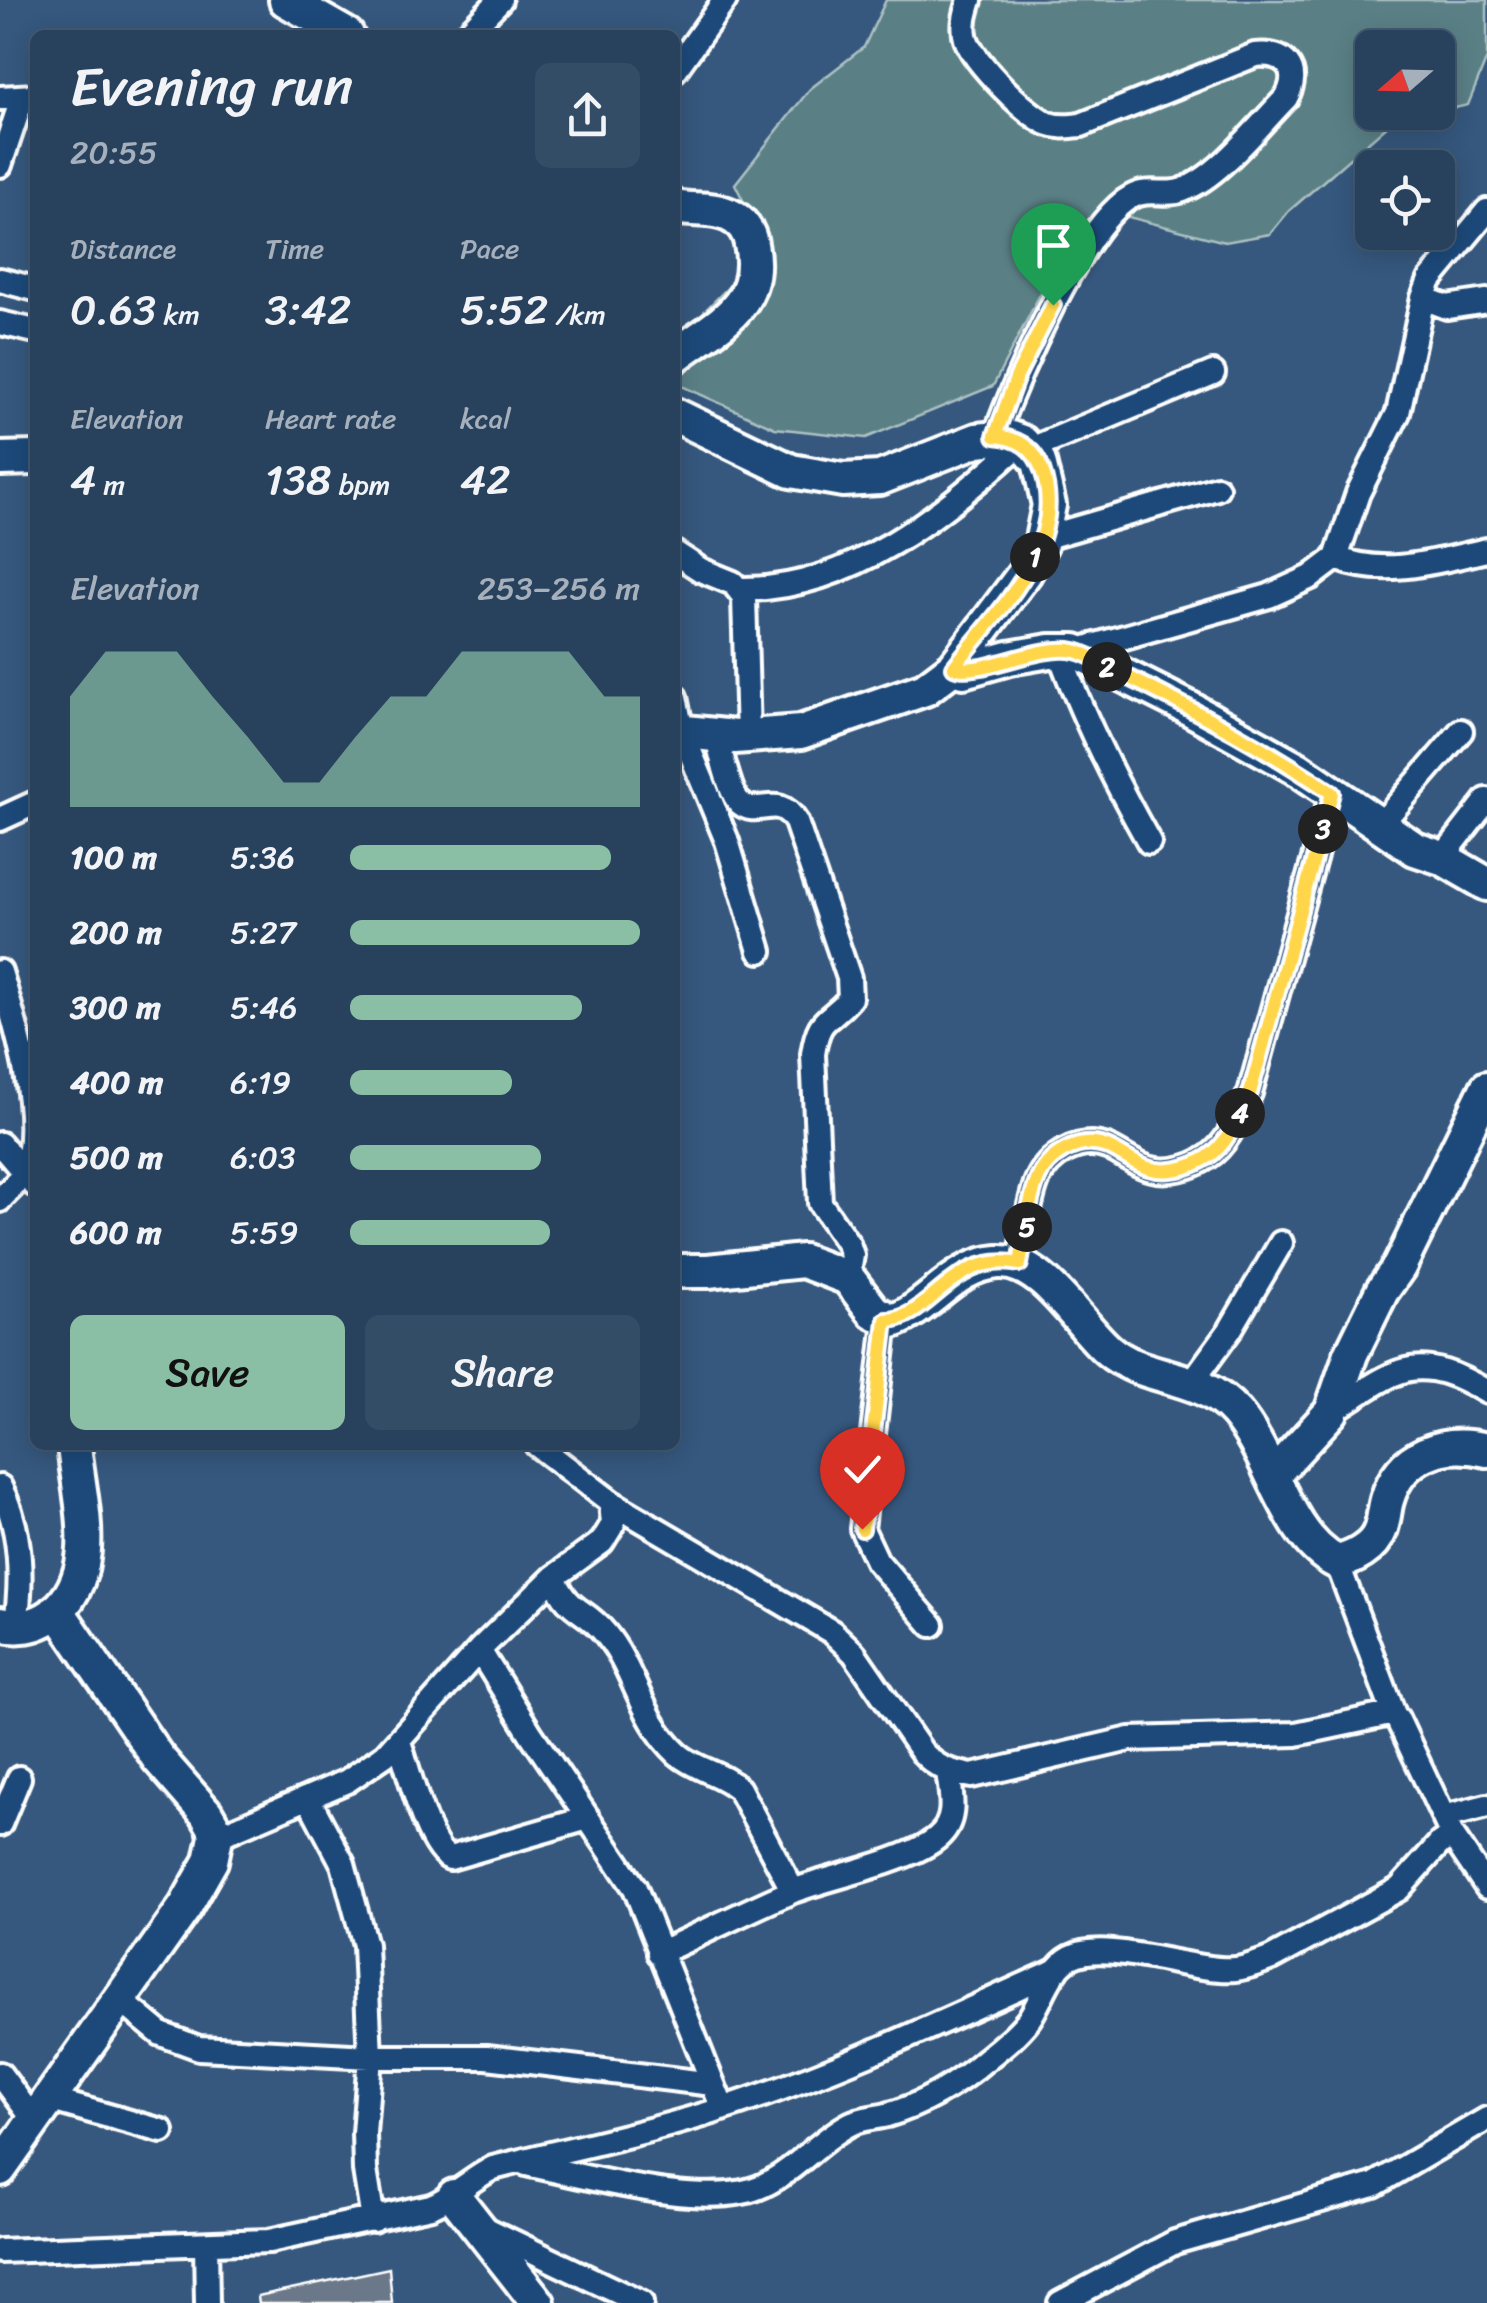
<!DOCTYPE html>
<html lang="en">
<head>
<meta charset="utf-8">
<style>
	:root { --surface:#28425e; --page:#344d67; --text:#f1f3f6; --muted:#a5b0bc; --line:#445b73; --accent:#8abfa5 }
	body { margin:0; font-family:Sriracha,sans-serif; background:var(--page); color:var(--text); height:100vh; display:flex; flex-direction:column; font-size:38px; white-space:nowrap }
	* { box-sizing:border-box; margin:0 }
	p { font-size:32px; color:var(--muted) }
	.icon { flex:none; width:55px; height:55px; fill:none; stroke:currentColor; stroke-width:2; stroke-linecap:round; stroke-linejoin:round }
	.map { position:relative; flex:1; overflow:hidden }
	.sheet { position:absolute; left:30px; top:30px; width:650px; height:1420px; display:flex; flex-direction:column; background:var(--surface); border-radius:15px; box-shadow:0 5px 25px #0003,0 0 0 2px var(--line) }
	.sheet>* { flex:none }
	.needle { width:65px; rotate:250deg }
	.controls { position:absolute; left:1355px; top:30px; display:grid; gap:20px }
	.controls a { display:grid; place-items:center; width:100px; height:100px; border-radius:15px; background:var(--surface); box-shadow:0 5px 25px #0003,0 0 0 2px var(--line); font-size:50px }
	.pin { position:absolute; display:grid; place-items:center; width:85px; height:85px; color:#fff; margin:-102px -42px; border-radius:50% 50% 50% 0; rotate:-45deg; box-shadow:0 0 10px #0007 }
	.pin .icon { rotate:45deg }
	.km { position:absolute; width:50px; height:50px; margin:-25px; border-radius:50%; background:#222; color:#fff; font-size:28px; line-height:50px; text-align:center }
	.round { display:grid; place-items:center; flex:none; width:105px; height:105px; border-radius:15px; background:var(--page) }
	.overview { display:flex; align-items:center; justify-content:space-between; height:170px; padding:0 40px }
	h1 { font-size:55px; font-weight:600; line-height:75px }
	.metrics { display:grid; grid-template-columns:repeat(3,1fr); gap:15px; height:170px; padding:10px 40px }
	.metrics div { display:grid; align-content:center }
	.metrics b { font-size:42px; font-weight:600 }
	.metrics small { font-size:28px; font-weight:400 }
	.metrics p { font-size:28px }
	.chart { height:280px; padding:20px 40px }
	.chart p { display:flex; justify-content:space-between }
	.chart svg { width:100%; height:180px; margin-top:10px; fill:var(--accent); opacity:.7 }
	.action { display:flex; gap:20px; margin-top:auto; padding:20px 40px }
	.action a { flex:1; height:115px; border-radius:15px; background:var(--accent); color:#111; font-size:40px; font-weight:600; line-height:115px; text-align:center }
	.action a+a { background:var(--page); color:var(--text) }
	ul { padding:0 40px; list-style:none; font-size:32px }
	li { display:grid; grid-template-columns:160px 120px 1fr; align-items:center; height:75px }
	li i { height:25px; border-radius:12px; background:var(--accent) }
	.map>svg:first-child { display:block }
	.green { fill:#5a8086; stroke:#acc0c2; stroke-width:2.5 }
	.building { fill:#6b7889; stroke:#fff; stroke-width:2.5 }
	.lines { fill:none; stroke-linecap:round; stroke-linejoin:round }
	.street-casing { stroke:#fff; stroke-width:30 }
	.secondary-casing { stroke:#fff; stroke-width:40 }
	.street { stroke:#1f4a7a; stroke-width:22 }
	.secondary { stroke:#1f4a7a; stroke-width:32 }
	.route-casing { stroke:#fff; stroke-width:20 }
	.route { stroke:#ffd54a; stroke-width:12 }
</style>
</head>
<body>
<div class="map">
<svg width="1487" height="2303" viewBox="0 0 1487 2303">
	<rect width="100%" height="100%" fill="#36587e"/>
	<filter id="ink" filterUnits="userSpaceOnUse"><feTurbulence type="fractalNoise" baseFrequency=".01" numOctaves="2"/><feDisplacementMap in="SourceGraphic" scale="20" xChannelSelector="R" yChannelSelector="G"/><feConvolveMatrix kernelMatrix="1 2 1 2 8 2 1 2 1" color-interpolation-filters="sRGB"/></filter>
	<g filter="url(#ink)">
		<path class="green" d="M886,0H1487V58L1468,105L1438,112V48H1372V112L1436,113L1389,124L1289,211L1270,234L1225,242L1121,215L1089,221L1051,273L993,386L866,438L775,428L675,383V341L748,267V210L735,184L810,89L864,47Z"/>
		<path class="building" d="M389,2268L392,2303H259L258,2296Z"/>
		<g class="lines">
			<defs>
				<path id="street" d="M970,0C966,13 962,25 966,39C973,61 1027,116 1049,124C1060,128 1069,126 1081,125L1255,55C1285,52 1302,69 1286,98C1258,126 1220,176 1183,190C1166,197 1149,187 1131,197C1082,223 1015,382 995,436
					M466,35L500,0
					M675,70L725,0
					M0,98L35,96
					M0,165L22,99
					M0,280L35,289
					M1423,298L1447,307L1487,301
					M0,323L35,331
					M1031,449L1213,373
					M1043,538L1217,488
					M675,553L701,570L733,583L744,597L748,736
					M1336,558C1385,578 1437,561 1487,550
					M740,589C850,591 945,513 1022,442
					M1059,651C1083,719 1114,780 1149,842
					M1075,651L1269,596L1311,577L1336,558L1358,493L1398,413L1423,298L1430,280L1487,211
					M675,697L682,732L727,841L760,951
					M716,735C721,751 729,793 740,803C759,819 778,791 796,822L849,978L850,998C828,1024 819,1014 813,1054L820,1203L848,1244L852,1255L848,1278
					M0,819L35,803
					M1380,825L1461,731
					M1442,858L1487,800
					M0,972C16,1025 44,1117 25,1170C21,1181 7,1191 0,1200
					M0,1144L35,1185
					M1019,1264C1025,1238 1027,1206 1037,1181C1048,1155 1079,1137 1107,1147C1121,1153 1134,1164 1148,1168C1167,1174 1191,1168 1208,1157C1229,1143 1239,1115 1250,1093L1332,793
					M886,1321L862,1529L877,1561L932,1625
					M1192,1382L1230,1330L1281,1243
					M1331,1412C1396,1371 1413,1348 1487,1392
					M537,1445L611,1502L832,1632L854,1653L922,1752C938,1769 950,1772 972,1776L1130,1739L1296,1734L1390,1714L1397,1718L1452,1835L1487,1887
					M0,1487C22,1529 23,1582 15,1628
					M1337,1562L1395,1717
					M554,1577C569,1614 584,1607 605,1633C635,1669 640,1719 678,1754C696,1770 722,1773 739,1789L793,1891
					M479,1650L531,1734L635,1888L713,2084
					M399,1742C408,1767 427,1849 450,1858L588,1818
					M308,1798L343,1864L365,1945L370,2057L364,2133L365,2170L373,2220
					M1444,1817L1487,1806
					M0,1824L19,1778
					M216,1837L347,1781L385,1755L479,1650L554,1577L602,1542L613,1524L611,1502
					M659,1953C703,1933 748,1910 793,1891C829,1877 911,1861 938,1837C958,1820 951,1795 948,1772
					M119,1999L161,2034L199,2048L370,2057H487L713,2084L723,2109
					M0,2074L34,2120
					M48,2099L162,2131
					M526,2164C585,2176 710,2212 764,2185C796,2170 819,2140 850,2124C861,2118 875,2118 887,2115C925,2104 955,2086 985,2060C1000,2048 1017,2035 1029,2019C1042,2000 1050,1968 1071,1957C1107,1938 1193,1973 1236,1969C1249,1967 1261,1962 1272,1958L1399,1889L1440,1843L1452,1835
					M482,2227L641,2303
					M206,2244L207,2303
					M0,2251L269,2241L431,2206C455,2196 470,2180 493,2168C566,2149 641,2135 713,2112C832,2074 944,2021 1057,1970
					M1060,2303L1175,2242L1374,2185L1487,2119"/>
				<path id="secondary" d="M286,0L347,35
					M675,207C692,211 712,207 729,215C741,220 749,231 751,244C764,306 717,324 675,356
					M675,415L791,471L843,480L880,478L977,440L1008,437L1022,442L1039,462L1049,505L1041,544L1025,573L954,667L925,689L801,732L735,737L675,731
					M0,459L35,458
					M954,667L963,671L1009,658L1050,651H1075L1187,707L1298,769L1415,849L1442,858L1487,884
					M675,1271H708L803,1261L848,1278L874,1312L893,1321C931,1307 954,1265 998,1262C1042,1259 1078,1324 1108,1350C1145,1382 1200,1371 1236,1413C1272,1455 1287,1538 1337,1562C1353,1559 1374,1548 1380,1531C1384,1522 1384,1510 1387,1500C1400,1454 1443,1439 1487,1450
					M1274,1474L1331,1412L1351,1354L1382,1291L1399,1267L1487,1088
					M0,1624C19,1629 35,1627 52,1615C104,1574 79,1501 74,1445
					M0,2169L185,1907L211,1861L216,1837L214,1827L206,1813L158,1758L57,1610
					M454,2196L538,2303"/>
			</defs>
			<use href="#street" class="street-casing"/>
			<use href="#secondary" class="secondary-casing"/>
			<use href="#street" class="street"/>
			<use href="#secondary" class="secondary"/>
		</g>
	</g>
	<g class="lines" filter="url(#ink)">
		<defs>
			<path id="route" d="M862,1529L886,1320C930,1321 952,1250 1020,1264C1025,1238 1027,1206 1037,1181C1047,1155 1079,1136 1107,1147C1121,1153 1134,1164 1148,1168C1167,1174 1191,1168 1208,1157C1229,1143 1239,1115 1250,1093L1332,793C1268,749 1200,713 1130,678C1113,670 1093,655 1075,651C1040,643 978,677 954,667C996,612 1069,546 1042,470C1034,447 1018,438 995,436L1017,376L1053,305"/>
		</defs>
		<use href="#route" class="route-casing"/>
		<use href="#route" class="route"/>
	</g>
</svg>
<div class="controls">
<a><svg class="needle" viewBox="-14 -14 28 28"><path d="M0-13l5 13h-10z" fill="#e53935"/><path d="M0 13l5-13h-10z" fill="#a5b0bc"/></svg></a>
<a><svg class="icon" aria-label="locate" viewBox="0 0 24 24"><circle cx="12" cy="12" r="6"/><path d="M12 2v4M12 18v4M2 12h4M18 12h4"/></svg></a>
</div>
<div class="pin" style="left:1053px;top:305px;background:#1e9e55"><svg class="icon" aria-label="arrive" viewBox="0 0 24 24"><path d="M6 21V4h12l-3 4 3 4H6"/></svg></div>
<div class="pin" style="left:862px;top:1529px;background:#d93025"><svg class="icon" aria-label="check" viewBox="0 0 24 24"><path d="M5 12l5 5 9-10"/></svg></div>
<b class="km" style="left:1035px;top:557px">1</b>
<b class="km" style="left:1107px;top:667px">2</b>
<b class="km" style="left:1323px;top:829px">3</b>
<b class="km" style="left:1240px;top:1113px">4</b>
<b class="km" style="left:1027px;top:1227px">5</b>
<section class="sheet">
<div class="overview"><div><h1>Evening run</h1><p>20:55</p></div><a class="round"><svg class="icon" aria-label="share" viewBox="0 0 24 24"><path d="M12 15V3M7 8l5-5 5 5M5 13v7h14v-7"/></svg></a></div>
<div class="metrics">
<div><p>Distance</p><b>0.63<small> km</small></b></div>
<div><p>Time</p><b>3:42</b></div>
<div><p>Pace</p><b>5:52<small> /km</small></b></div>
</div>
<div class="metrics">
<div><p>Elevation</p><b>4<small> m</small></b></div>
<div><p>Heart rate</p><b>138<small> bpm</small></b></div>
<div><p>kcal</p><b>42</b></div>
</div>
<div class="chart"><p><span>Elevation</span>253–256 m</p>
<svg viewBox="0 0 160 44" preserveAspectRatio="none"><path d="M0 44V17L10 6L20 6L30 6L40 17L50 27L60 38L70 38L80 27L90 17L100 17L110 6L120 6L130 6L140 6L150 17L160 17V44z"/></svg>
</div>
<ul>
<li><b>100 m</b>5:36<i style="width:90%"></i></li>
<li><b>200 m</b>5:27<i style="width:100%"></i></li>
<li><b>300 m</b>5:46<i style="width:80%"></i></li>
<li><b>400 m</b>6:19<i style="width:56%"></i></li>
<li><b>500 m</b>6:03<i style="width:66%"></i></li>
<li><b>600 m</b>5:59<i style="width:69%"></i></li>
</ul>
<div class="action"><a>Save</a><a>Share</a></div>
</section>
</div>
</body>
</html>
